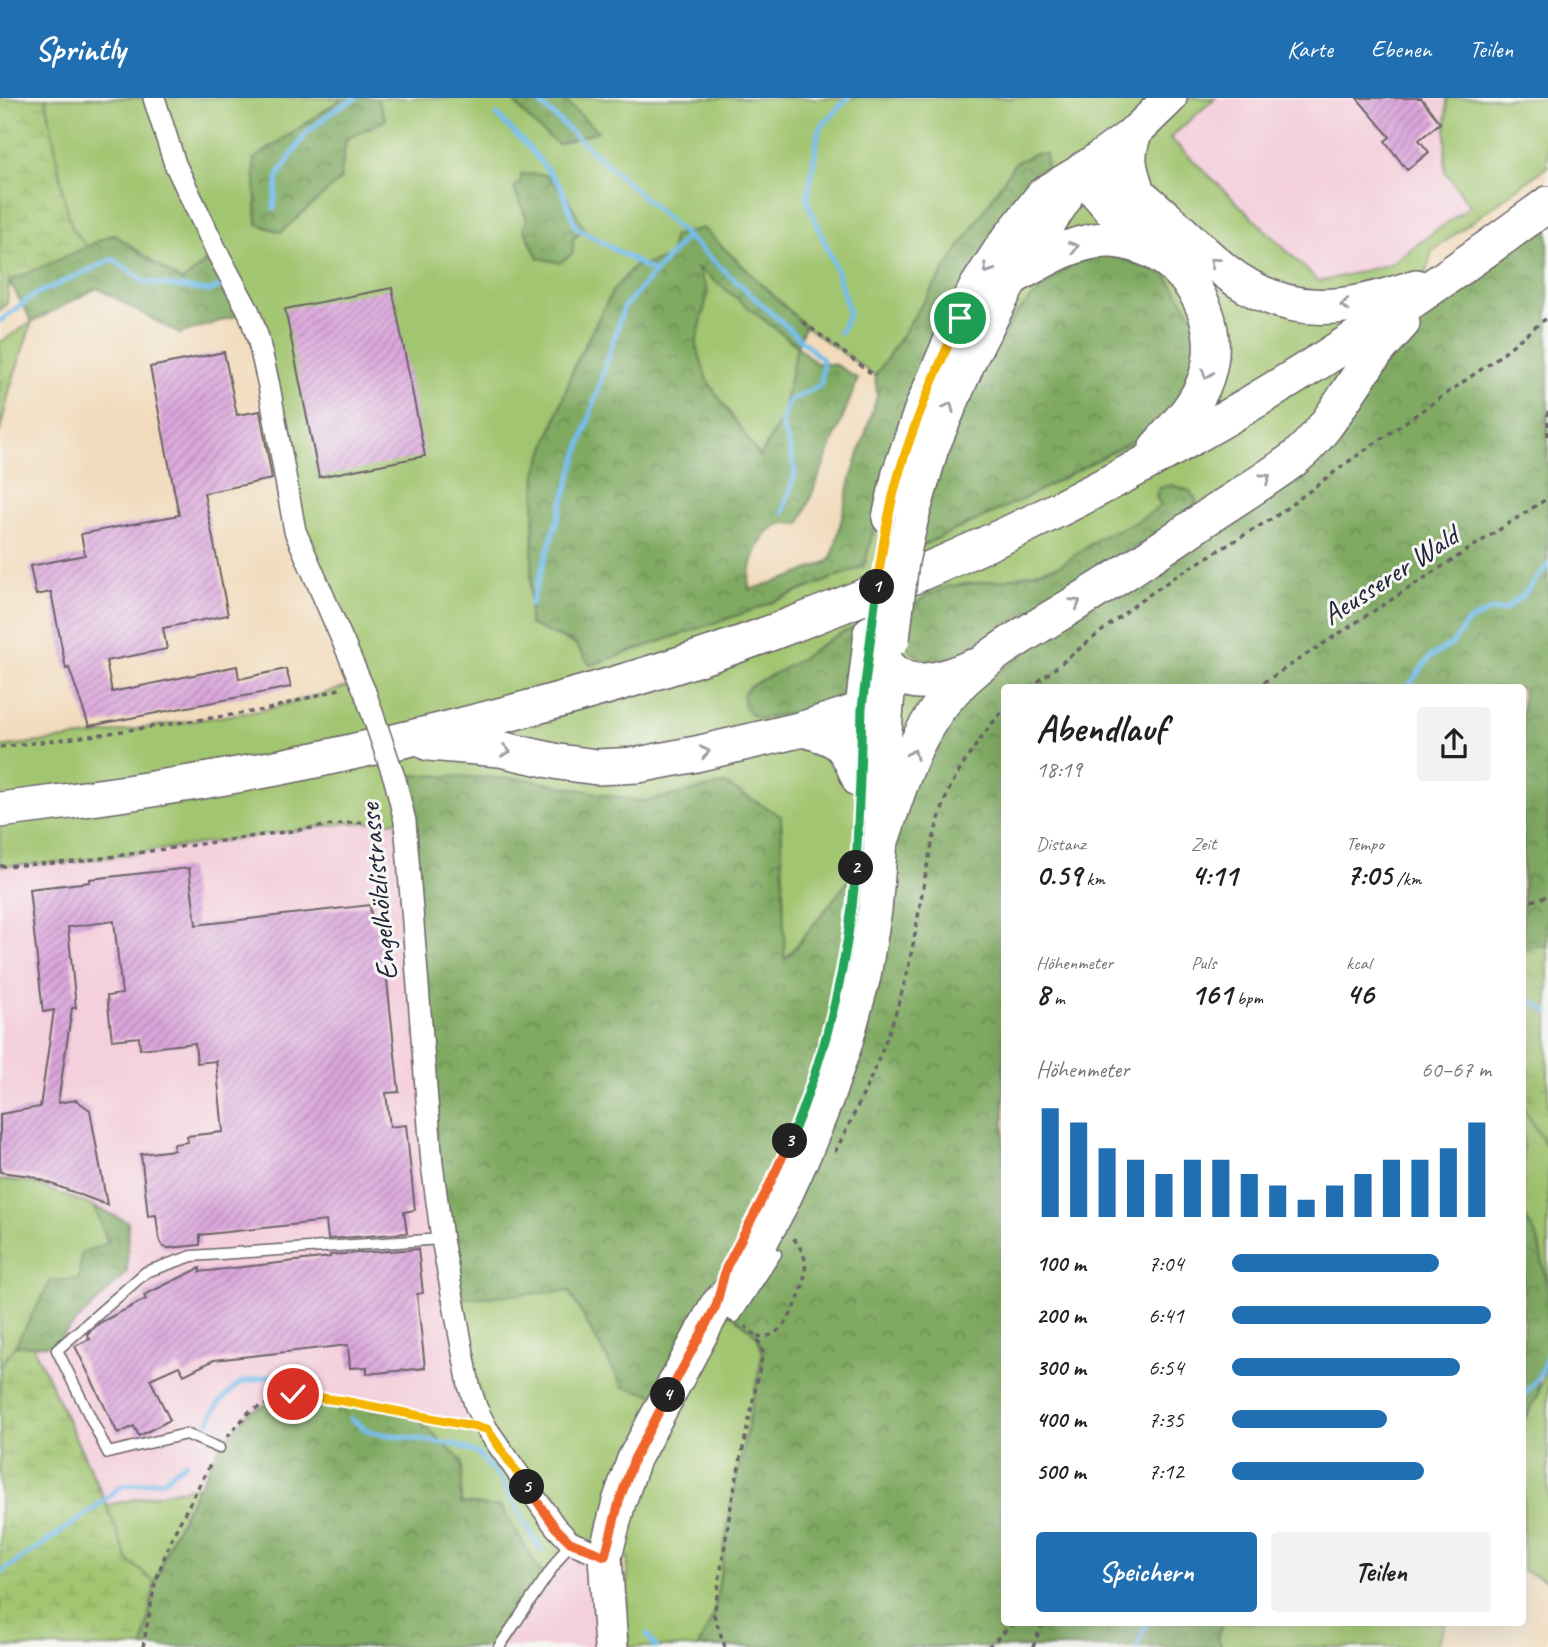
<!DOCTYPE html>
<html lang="de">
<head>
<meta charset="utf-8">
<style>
	:root { --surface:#fff; --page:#f2f2f2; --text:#202124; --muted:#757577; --accent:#1f6fb2 }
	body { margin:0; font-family:Caveat,sans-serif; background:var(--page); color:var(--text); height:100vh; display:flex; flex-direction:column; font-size:26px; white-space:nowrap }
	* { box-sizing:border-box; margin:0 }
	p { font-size:23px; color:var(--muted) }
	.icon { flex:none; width:38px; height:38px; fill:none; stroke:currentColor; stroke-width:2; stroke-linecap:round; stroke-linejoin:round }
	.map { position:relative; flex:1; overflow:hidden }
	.side { position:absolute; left:1001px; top:586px; width:525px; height:942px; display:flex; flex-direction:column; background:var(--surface); border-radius:7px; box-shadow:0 7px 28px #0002 }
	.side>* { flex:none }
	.pin { position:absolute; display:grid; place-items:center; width:60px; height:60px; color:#fff; margin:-30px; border:4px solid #fff; border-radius:50%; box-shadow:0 2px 7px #0007 }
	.km { position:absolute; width:35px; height:35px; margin:-18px; border-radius:50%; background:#222; color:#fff; font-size:19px; line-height:35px; text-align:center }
	.round { display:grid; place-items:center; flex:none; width:74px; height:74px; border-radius:7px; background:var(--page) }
	.overview { display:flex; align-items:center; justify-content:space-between; height:119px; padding:0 35px }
	h1 { font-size:38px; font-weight:800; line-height:52px }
	.stats { display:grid; grid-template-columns:repeat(3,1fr); gap:10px; height:119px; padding:7px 35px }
	.stats div { display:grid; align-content:center }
	.stats b { font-size:30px; font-weight:800 }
	.stats small { font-size:19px; font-weight:400 }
	.stats p { font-size:19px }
	.chart { height:196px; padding:14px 35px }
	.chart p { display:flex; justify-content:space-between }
	.chart svg { width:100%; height:126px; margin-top:7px; stroke:var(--accent); stroke-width:6 }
	.cta { display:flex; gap:14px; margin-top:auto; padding:14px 35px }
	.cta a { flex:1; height:80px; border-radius:7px; background:var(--accent); color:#fff; font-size:28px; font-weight:800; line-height:80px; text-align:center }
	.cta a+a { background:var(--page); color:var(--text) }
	ul { padding:0 35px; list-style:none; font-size:23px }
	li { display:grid; grid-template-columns:112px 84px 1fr; align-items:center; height:52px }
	li i { height:18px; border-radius:9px; background:var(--accent) }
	header { display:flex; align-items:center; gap:42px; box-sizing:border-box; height:98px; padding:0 35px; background:var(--accent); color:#fff }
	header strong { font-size:33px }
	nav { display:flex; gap:38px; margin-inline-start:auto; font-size:24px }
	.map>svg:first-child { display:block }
	.built { fill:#f4cfdc }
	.grass { fill:#a1c56f; stroke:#627455; stroke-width:2; fill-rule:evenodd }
	.forest { fill:url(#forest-crowns); stroke:#51664e; stroke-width:2; fill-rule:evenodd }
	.wetland { fill:url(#wetland-marsh); stroke:#627455; stroke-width:2 }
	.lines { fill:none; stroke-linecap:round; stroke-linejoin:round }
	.stream { stroke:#75bded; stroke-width:5 }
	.building { fill:url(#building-hatch) }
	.service-casing { stroke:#6b6368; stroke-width:13 }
	.minor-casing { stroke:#6b6368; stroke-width:24 }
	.primary-casing { stroke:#6b6368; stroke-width:36 }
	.trunk-casing { stroke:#6b6368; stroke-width:38 }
	.path { stroke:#6b6368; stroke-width:3.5; stroke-dasharray:5 5; stroke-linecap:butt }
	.service { stroke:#fff; stroke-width:10 }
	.minor { stroke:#fff; stroke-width:21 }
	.primary { stroke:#fff; stroke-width:33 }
	.trunk { stroke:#fff; stroke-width:35 }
	.minor-bridge-casing { stroke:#6b6368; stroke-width:24; stroke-linecap:butt }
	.primary-bridge-casing { stroke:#6b6368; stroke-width:36; stroke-linecap:butt }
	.minor-bridge { stroke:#fff; stroke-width:21 }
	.primary-bridge { stroke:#fff; stroke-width:33 }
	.oneway { stroke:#9c9ca7 }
	.split-1-casing { stroke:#fff; stroke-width:14 }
	.split-2-casing { stroke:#fff; stroke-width:14 }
	.split-3-casing { stroke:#fff; stroke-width:14 }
	.split-4-casing { stroke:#fff; stroke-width:14 }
	.split-5-casing { stroke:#fff; stroke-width:14 }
	.split-6-casing { stroke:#fff; stroke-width:14 }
	.split-1 { stroke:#f5b400; stroke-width:9 }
	.split-2 { stroke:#22a559; stroke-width:9 }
	.split-3 { stroke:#22a559; stroke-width:9 }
	.split-4 { stroke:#f0652b; stroke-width:9 }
	.split-5 { stroke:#f0652b; stroke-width:9 }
	.split-6 { stroke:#f5b400; stroke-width:9 }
	.labels { text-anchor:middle; stroke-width:6; stroke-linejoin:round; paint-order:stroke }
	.street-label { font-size:30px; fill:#22223b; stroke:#f6f6f2 }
</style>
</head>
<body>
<header>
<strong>Sprintly</strong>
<nav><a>Karte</a><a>Ebenen</a><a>Teilen</a></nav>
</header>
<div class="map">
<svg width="1548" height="1549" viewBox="0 0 1548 1549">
	<defs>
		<pattern id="forest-crowns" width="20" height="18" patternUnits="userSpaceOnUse" patternTransform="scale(1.75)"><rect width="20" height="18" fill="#80aa62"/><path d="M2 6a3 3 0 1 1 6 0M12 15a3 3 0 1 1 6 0" fill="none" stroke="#688a52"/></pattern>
		<pattern id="wetland-marsh" width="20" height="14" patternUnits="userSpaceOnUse" patternTransform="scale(1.75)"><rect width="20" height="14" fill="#a1c56f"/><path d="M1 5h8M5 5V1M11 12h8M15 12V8" fill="none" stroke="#8aa961"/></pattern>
		<pattern id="building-hatch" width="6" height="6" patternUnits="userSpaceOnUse" patternTransform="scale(1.75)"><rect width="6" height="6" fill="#dba6db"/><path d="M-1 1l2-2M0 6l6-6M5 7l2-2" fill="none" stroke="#b187b3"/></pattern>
	</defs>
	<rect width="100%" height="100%" fill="#f6f6f2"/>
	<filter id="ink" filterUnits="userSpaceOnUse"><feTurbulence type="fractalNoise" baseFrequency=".0143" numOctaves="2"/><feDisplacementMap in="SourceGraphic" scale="14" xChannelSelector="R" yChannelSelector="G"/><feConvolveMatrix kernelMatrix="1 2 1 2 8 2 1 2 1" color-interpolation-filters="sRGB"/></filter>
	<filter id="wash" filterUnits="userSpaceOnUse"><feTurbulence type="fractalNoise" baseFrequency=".00686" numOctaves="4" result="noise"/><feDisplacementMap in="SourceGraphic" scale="28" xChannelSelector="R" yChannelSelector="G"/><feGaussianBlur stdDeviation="1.57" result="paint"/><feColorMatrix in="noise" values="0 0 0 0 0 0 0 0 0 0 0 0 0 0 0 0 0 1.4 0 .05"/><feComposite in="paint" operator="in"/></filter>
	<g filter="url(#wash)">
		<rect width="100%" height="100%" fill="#f2dbbc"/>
		<path class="built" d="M1215,0H1447L1445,73L1470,108L1390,166L1319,184L1170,40Z
			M405,723L487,1331L219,1350L198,1388L107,1408L33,1248L53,1247L128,1124L95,1109L29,1084L0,1082V768L74,764L347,725Z
			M565,1452L588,1472L595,1549H499Z"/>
		<path class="grass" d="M0,0H343L254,61L340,82L346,41L385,22L377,0H512L518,9L558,46L597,33L562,0H1215L1170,40L1319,184L1390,166L1470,108L1445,73L1447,0H1548V68L1432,153L1417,210L1329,324L1002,551L881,743L784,863L781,719L725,686L642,704L526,681L414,677L405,723L347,725L74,764L0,768V649L89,638L265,612L361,585L295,433L269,288L217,155L182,184L114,137L9,183L7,205L0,212ZM1015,65L896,348L864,468L747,514L591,567L575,546L529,526L536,376L575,266L612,194L670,160L724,150L805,228L875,278ZM521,76L584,131L573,141L527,121L514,90L521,84ZM1140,339L1025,400L919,449Z
			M696,167L797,248L782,319L760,359L707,282L696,246L708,194Z
			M32,224L10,290L0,335V244Z
			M1548,848V1192L1538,1141L1523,1115L1522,851Z
			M0,1082L29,1084L95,1109L108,1145L82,1155L79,1182L15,1248H33L107,1407L198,1388L171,1441L155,1485L143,1549H0Z
			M569,1193L623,1289L716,1208L735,1219L757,1238L763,1255L731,1407L714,1517L698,1549H629L626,1523L628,1459L605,1458L570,1444L545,1481L461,1406L414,1317L486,1331L452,1201Z
			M1548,1263V1482L1523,1473V1324L1538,1297Z
			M1223,1524H1446L1436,1549H1222L1217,1539Z"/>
		<path class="forest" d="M343,0H377L386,22L346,41L340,82L281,134L257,126L254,61Z
			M512,0H562L598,33L558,46C540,33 524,19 512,0Z
			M1034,56H1046L1047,75L896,348L864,468L747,514L590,567L575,546L529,526L536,376L575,267L612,194L633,169L670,160L673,138L703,130L805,228L797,248L816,265L836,267L858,281L800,426C791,425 780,424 773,430C756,443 748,472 749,492L791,479L829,463L834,453L851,381L877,298L875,278L1015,65ZM697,169L797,248L782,319L760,359L707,282L696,246L708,194Z
			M521,76L547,77L567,98L584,131L573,141V155L560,165L538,160L524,131L527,121L514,90L521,84Z
			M1548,106V848L1523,851L1522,590H1004V1524H1223L1217,1539L1222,1549H698L714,1517L731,1407L763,1255L757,1238L735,1219L716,1209L666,1300L623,1289L569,1193L452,1201L405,723L414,677L526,681L642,704L725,686L781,718L785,862L881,743L929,624L1249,392L1389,239Z
			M114,136L182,184L217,154L249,214L179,236L97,190L32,224L9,183Z
			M1101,157L1119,159L1165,176L1195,221L1198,270L1164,323L1140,339L1025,400L918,449L931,385L990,256L1014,218L1034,198L1072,166Z
			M1172,387L1190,393L1197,403L1193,414L946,564C932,568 919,560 908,550L906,539L911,510L927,497L949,488L1004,482L1061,467L1100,439L1136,424L1161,408L1156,399L1159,390Z
			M856,529L847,587L840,597L830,606L760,621L751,616L743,607L744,595L749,589C768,578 790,569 808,556C823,545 838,535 856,529Z
			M95,1109L128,1124L127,1174L53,1247L15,1248L51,1183L79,1181L81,1155L108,1145Z
			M1523,1115L1538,1141L1548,1192V1256L1539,1278L1538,1297L1523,1324Z
			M293,1296L344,1303L414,1317L462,1363L461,1405L501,1409L545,1481L499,1549H143L155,1485L171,1441L219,1350L250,1313Z"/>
		<path class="wetland" d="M0,0H46L67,114L73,132L87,149L9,183L7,205L0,212Z
			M1535,848H1548V1051L1523,1009V908L1533,903L1523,895V851Z
			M15,1248H33L107,1408L128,1462L155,1485L143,1549H0V1269Z"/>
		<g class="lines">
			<path class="stream" d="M534,0L823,262L821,287L789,303L781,325L789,347L795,376L783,414
				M497,17L532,53L561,89L576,129L655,175
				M274,110L278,78L307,34L336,11L356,0
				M0,223L34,197L113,161L145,184L209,193L221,188
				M840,234L849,215L837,173L807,103L819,31L848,0
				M531,506L624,209L687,138
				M1407,590L1430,559L1452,546L1468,524L1489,513L1505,512L1524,496L1548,467
				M1522,896L1548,914
				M1522,1300L1539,1279L1548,1256
				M351,1321L370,1334L457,1347L478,1356L501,1382L541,1453
				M208,1325L219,1305L240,1285L279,1276L306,1281
				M0,1475L87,1416L121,1388L164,1382L186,1364
				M647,1536L656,1549
				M1137,1549L1147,1524"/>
		</g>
		<g id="blocks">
			<path class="building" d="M1357,0H1421L1440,25L1419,42L1429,54L1407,72L1385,43L1390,39Z
				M392,190L425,358L319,379L285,211Z
				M224,254L237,317L260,313L272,381L204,395L228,517L163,530L167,551L106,563L112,594L237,568L239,581L286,571L291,589L89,628L69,570L66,571L51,494L36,497L30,468L85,457L81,436L179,417L150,269Z
				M189,770L196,827L370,807L372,827L381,826L399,994L386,995L390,1029L406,1027L415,1112L404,1114L407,1135L328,1141L326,1123L200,1137V1147L169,1150L163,1149L159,1141L156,1117L148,1118L141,1056L174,1052V1046L188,1044L187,1038L223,1034L216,963L197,965L195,945L140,951L139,939L112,942L107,898L122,896L114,823L68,829L76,910H72L58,1005L76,1002L90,1012L107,1107L31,1078L0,1074V1016L40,1009L54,912L43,914L29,791L90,784V781Z
				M418,1151L423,1195L417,1196L425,1270L367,1276V1269L350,1270L348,1247L214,1262L184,1277L179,1268L150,1281L170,1322L139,1338L134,1328L118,1336L75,1248L90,1241L87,1236L101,1224L146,1201L144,1197L200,1170V1174L330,1159V1157Z"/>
		</g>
	</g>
	<g filter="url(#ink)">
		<use href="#blocks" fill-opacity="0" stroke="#6b6368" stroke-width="2"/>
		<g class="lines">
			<defs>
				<path id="service" d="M718,1209L735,1219L776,1156
					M219,1350L186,1336L108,1355L57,1252L146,1174L192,1158L442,1141
					M499,1549L570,1444"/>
				<path id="minor" d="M154,0L175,66L217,154L249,214L258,240L269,288L295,433L365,594
					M395,682L405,723L432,1066L442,1141L469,1287L476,1309L487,1331L555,1428L570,1444L605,1458"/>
				<path id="primary" d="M912,419L932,350L971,259L1013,179L1065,101
					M889,420L899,375L923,306L960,220L976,189L1001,150L1043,96L1084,71L1134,35L1170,0
					M860,679L862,610L871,535
					M611,1549L605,1458L619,1404L634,1361L716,1208L743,1178L783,1103L807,1050L826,1003L845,947L864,878L875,812L881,743L880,695L890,570"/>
				<path id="trunk" d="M1134,35C1125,61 1129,69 1137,94
					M1084,71C1091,73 1099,73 1105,76C1126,83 1149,105 1165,119C1185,137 1204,156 1225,173C1288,222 1344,213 1416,189
					M1084,71L1096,93L1115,115L1153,150
					M1013,179C1043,163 1076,140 1112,142C1179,146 1228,216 1206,280C1197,307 1176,328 1157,349
					M871,535C874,542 876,550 880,556C902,597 939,583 973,569
					M803,631C843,642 844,645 860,682
					M429,645L500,651L559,664L597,669L638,667L696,656L803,631L856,614L887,594
					M0,712C92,701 185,687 276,670C353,655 430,636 507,616C599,592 692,565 781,531C871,497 960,460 1045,418C1222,330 1390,224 1548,106
					M881,743C897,696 911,644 943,604C979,559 1030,534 1078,504C1125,476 1170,445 1215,414C1241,397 1269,380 1294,361C1326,335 1344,298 1368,265C1378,251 1390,238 1402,225"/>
			</defs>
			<use href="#service" class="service-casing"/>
			<use href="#minor" class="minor-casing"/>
			<use href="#primary" class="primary-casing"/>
			<use href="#trunk" class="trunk-casing"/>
			<path class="path" d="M803,224L875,278
				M1548,313V339
				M1030,590L1136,506L1176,478L1276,418L1348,364L1489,266L1548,219
				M1255,590L1548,400
				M0,649L89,638L265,612L343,590
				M0,768L74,764L347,725L387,723
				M1522,806L1548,798
				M835,1054C861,1004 885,952 901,897C919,837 921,774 941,715C944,707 946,698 950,690C964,662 984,635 1004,611
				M757,1238C762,1239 768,1239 773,1236C792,1226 808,1184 805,1163C804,1154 798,1147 793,1139
				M227,1339L250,1313L293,1296L344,1303L465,1327
				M143,1549L155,1485L171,1441L212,1363
				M725,1549L714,1517L731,1407L763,1255L757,1238L745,1228
				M988,1549L1015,1524
				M1033,1549L1043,1524"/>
			<use href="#service" class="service"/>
			<use href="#minor" class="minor"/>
			<use href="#primary" class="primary"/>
			<use href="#trunk" class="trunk"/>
			<defs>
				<path id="minor-bridge" d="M365,594L395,682"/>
				<path id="primary-bridge" d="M893,541L902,463L912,419"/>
			</defs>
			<use href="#minor-bridge" class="minor-bridge-casing"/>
			<use href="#primary-bridge" class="primary-bridge-casing"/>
			<use href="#minor-bridge" class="minor-bridge"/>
			<use href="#primary-bridge" class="primary-bridge"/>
		</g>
		<defs><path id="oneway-chevron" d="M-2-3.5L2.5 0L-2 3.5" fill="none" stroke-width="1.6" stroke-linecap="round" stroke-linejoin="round" transform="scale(1.75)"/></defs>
		<g class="oneway">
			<use href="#oneway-chevron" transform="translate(1074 149) rotate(-18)"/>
			<use href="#oneway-chevron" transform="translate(1214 164) rotate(-140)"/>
			<use href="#oneway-chevron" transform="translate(988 171) rotate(123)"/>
			<use href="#oneway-chevron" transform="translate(1345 207) rotate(173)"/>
			<use href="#oneway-chevron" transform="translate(1207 276) rotate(107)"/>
			<use href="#oneway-chevron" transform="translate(949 309) rotate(-66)"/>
			<use href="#oneway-chevron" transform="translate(1266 380) rotate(-35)"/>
			<use href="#oneway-chevron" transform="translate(1076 505) rotate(-32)"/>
			<use href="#oneway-chevron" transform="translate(506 653) rotate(11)"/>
			<use href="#oneway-chevron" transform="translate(705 654) rotate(-12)"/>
			<use href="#oneway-chevron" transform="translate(913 656) rotate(-66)"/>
		</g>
	</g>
	<g class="lines" filter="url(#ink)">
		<defs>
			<path id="split-1" d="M877,489C882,450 889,409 900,372C916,319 938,270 960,220"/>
			<path id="split-2" d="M856,770L860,682L862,610L877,489"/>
			<path id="split-3" d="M790,1043C827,952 848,868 856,770"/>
			<path id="split-4" d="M668,1297L716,1208L726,1170L766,1094L790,1043"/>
			<path id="split-5" d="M527,1389L555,1429L570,1444L605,1458L619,1404L634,1361L668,1297"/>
			<path id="split-6" d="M293,1296L344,1303L487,1331L527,1389"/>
		</defs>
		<use href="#split-1" class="split-1-casing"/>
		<use href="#split-2" class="split-2-casing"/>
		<use href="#split-3" class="split-3-casing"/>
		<use href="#split-4" class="split-4-casing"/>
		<use href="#split-5" class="split-5-casing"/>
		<use href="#split-6" class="split-6-casing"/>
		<use href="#split-1" class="split-1"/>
		<use href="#split-2" class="split-2"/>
		<use href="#split-3" class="split-3"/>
		<use href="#split-4" class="split-4"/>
		<use href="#split-5" class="split-5"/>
		<use href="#split-6" class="split-6"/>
	</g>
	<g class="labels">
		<g class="street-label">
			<text transform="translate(1390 477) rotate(-33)" y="10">Aeusserer Wald</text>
			<text transform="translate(378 794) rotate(-96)" y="10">Engelhölzlistrasse</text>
		</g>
	</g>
</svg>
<div class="pin" style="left:960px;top:220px;background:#1e9e55"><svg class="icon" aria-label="arrive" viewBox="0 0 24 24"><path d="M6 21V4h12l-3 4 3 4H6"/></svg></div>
<div class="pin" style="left:293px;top:1296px;background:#d93025"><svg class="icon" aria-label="check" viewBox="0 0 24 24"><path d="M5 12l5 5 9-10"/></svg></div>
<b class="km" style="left:877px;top:489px">1</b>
<b class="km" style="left:856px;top:770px">2</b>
<b class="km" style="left:790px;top:1043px">3</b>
<b class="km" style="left:668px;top:1297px">4</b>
<b class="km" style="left:527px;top:1389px">5</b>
<section class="side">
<div class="overview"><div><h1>Abendlauf</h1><p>18:19</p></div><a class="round"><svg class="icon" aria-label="share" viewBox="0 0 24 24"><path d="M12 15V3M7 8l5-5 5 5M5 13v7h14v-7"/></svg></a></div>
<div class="stats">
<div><p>Distanz</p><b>0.59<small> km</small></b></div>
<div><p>Zeit</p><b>4:11</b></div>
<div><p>Tempo</p><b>7:05<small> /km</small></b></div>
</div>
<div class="stats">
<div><p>Höhenmeter</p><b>8<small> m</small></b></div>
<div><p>Puls</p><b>161<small> bpm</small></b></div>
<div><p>kcal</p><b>46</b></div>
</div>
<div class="chart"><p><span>Höhenmeter</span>60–67 m</p>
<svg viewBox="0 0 160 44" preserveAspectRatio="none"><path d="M5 44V6M15 44V11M25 44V20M35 44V24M45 44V29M55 44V24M65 44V24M75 44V29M85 44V33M95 44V38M105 44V33M115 44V29M125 44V24M135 44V24M145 44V20M155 44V11"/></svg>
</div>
<ul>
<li><b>100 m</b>7:04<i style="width:80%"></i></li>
<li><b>200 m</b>6:41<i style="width:100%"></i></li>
<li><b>300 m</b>6:54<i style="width:88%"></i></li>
<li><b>400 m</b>7:35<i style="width:60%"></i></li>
<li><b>500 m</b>7:12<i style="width:74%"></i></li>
</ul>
<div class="cta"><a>Speichern</a><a>Teilen</a></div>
</section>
</div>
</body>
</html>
